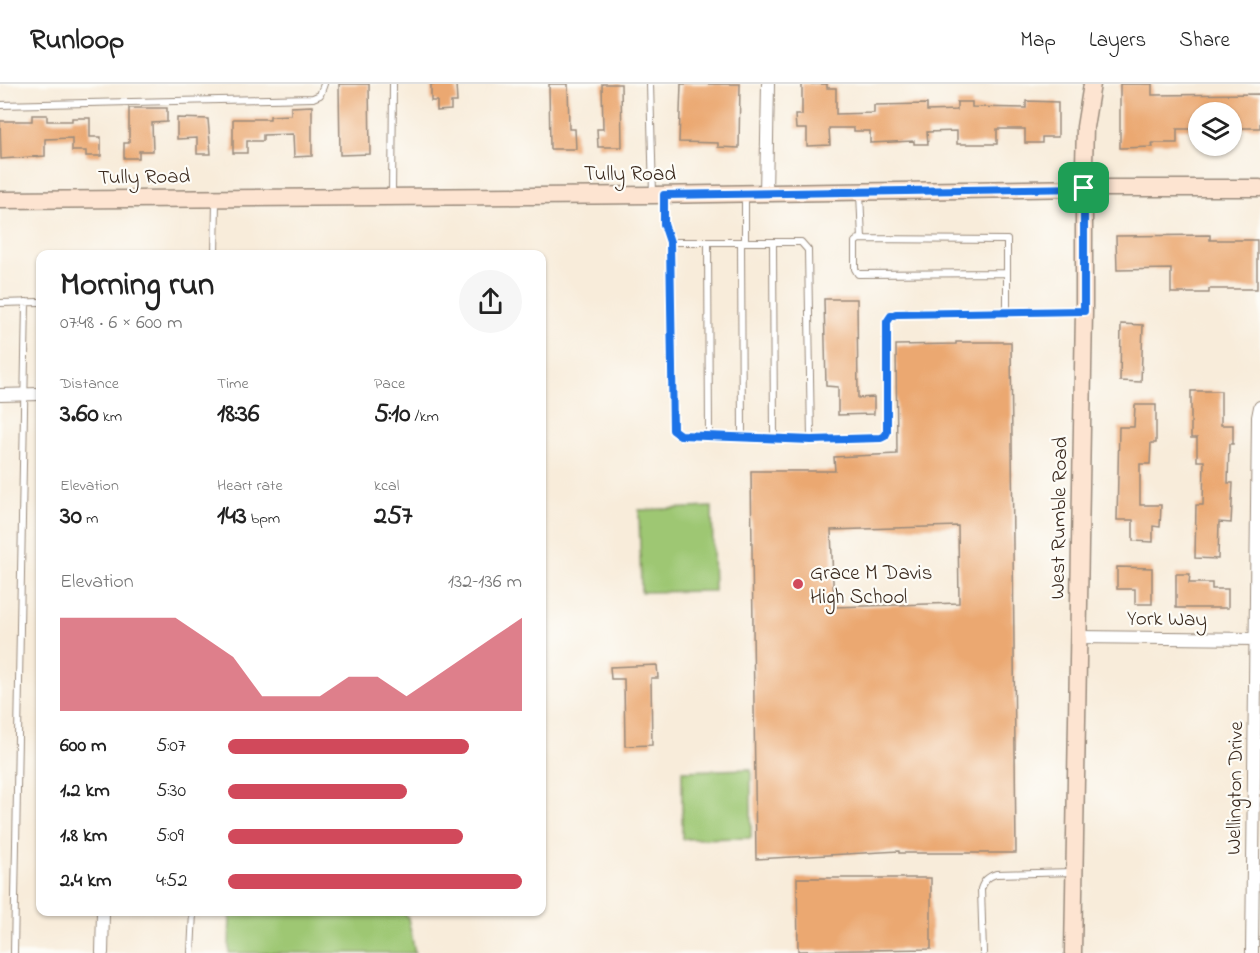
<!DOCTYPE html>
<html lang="en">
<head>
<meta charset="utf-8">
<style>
	:root { --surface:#fff; --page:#f6f6f6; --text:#222; --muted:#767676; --line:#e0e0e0; --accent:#d1495b }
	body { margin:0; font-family:"Indie Flower",sans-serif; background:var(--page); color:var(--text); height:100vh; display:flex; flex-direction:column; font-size:22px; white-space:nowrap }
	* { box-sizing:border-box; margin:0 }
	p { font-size:20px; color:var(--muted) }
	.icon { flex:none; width:33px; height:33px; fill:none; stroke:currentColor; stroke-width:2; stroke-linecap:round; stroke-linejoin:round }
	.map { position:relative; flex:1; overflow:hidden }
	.sheet { position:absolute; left:36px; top:166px; width:510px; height:666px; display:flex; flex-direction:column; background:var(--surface); border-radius:12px; box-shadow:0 2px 4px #0004 }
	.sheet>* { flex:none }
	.tools { position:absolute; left:1188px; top:18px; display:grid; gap:12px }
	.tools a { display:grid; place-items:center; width:54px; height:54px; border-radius:50%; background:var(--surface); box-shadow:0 2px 4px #0004; font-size:30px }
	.pin { position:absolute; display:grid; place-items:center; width:51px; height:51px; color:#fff; margin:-26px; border-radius:12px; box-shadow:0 3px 9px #0006 }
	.round { display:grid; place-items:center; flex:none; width:63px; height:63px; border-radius:32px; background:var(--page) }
	.overview { display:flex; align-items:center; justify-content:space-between; height:102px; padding:0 24px }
	h1 { font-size:33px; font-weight:700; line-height:45px }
	.metrics { display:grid; grid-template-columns:repeat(3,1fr); gap:9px; height:102px; padding:6px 24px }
	.metrics div { display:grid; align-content:center }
	.metrics b { font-size:26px; font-weight:700 }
	.metrics small { font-size:16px; font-weight:400 }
	.metrics p { font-size:16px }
	.chart { height:168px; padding:12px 24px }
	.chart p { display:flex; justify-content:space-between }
	.chart svg { width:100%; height:108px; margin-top:6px; fill:var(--accent); opacity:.7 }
	ul { padding:0 24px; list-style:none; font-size:20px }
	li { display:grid; grid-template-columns:96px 72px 1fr; align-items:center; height:45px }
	li i { height:15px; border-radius:8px; background:var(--accent) }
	header { display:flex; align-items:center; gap:36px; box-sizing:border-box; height:84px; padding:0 30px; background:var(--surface); border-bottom:2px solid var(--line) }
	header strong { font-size:28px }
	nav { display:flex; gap:33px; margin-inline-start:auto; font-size:21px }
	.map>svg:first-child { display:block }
	.park { fill:#9ec773; stroke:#6c7848; stroke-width:1.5 }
	.building { fill:#eba871; fill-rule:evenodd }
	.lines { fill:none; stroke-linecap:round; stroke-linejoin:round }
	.lane-casing { stroke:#9a8b7c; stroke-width:8 }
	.street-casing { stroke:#9a8b7c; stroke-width:14 }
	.secondary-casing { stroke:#9a8b7c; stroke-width:19 }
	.lane { stroke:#fff; stroke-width:6 }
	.street { stroke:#fff; stroke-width:12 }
	.secondary { stroke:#fde4d1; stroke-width:16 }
	.route-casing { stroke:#fff; stroke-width:12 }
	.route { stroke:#1a73e8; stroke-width:8 }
	.poi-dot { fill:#d1495b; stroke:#fdfcf7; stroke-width:2 }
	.labels { text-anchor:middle; stroke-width:4.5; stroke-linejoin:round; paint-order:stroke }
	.street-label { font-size:21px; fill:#3b2a1e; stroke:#fdfcf7 }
	.poi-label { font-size:21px; fill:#3b2a1e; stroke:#fdfcf7; text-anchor:start }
</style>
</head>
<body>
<header>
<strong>Runloop</strong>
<nav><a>Map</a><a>Layers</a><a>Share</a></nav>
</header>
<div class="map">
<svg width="1260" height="869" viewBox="0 0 1260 869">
	<rect width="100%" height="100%" fill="#fdfcf7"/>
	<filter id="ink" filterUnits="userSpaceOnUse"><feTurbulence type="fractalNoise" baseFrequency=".0167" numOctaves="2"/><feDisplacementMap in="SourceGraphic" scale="12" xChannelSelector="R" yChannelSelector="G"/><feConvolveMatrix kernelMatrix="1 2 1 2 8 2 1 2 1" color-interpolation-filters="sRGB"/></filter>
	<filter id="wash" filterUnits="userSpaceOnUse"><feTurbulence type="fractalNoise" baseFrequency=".008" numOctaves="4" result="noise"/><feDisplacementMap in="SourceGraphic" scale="24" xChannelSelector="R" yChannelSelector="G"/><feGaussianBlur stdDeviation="1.35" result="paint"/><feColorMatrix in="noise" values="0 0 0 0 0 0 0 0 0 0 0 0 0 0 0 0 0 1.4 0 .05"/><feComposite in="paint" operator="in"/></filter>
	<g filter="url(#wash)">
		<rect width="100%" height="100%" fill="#f8ecda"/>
		<path class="park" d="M712,423L714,507L641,508L639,426Z
			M751,685V754L682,755V687Z
			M230,828H403L408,834L415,869H229Z"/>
		<g id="blocks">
			<path class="building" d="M339,0H369L370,70L340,71Z
				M431,0H456L457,18H451V26L437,27V17H431Z
				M549,0H568L569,45H575L576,65H550Z
				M602,0H621L622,63H598L597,45H603Z
				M681,0H740L739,64L718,63V59L679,58Z
				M802,0H827V4H836V30L874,29V21L927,20V27L957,26V18H972V23L1026,24V17L1058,18V53H1042V59H1025V45H997V60H957V47L927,48L928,60H914V57L870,59V47H854V44H829L830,61L807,62V45H796L795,31H802Z
				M1120,0H1152V11L1260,10V44H1236V31H1232V28H1198V45H1177V59H1152L1153,63L1120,64Z
				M312,22V72L294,73L293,50L263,51V57H247V69H233V35H270V32L291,31V23Z
				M129,24H167V38L152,39L153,67H139V74H124V59H129Z
				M32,31H47V37H72V34H90V53H101V72H86V67H72V54L45,55V72L1,75L0,37H32Z
				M177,34L208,35L211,70H197V54L177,55Z
				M1210,151V156H1257V205H1209V209H1171V185L1117,186L1116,152Z
				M824,215H857L858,314L874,313V330L838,331V303L826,302Z
				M1121,240L1143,241L1141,298L1120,297Z
				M956,258H1011L1016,769H899V767L756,775L751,387H835L834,373L897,370L896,261L956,260ZM958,442L959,519L834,523L831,446Z
				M1191,307H1221V341H1233V360H1229L1228,399H1233L1231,439L1219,438L1218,475L1195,474L1196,421H1203L1204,377H1197V354H1191Z
				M1135,321H1156V359H1151L1150,380H1140V421H1161L1160,443L1153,442V458L1133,457V436H1117L1119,343H1134Z
				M1117,483L1152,484V520H1135V505H1117Z
				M1176,490H1190L1189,499H1212V505H1228V524H1176Z
				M657,581L658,594H651L652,661L625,662L624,595H611L610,583Z
				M797,794H931V865L798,867Z"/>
		</g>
	</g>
	<g filter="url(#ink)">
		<use href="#blocks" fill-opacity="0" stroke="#9a8b7c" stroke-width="1.5"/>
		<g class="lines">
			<defs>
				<path id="lane" d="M650,0L653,110
					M0,21L313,14L320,11L324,0
					M860,109L862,155
					M392,110L393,0
					M745,111V158
					M664,112V140L670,158
					M708,158L709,352
					M741,158L742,353
					M773,158L774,355
					M215,171L216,117
					M1007,189L858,190L855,185V158L859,155L1007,156V228L1083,227
					M0,219L40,218
					M811,356L808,166L801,158H670L673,346L680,351L811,356L881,354L885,352L887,348V238L891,232L896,230L1007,228
					M14,869L26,218
					M191,869L193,828
					M983,869L981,805C984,797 987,793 996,790L1073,788"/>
				<path id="street" d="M766,110L768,0
					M0,311L40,310
					M1078,553L1255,555
					M102,869L103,828
					M1252,869L1258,333L1260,323"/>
				<path id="secondary" d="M0,116L653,111L1084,104H1260
					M1073,869L1084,227V80L1085,43L1092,0"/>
			</defs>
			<use href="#lane" class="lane-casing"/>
			<use href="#street" class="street-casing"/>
			<use href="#secondary" class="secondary-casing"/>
			<use href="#lane" class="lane"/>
			<use href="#street" class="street"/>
			<use href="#secondary" class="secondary"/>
		</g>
	</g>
	<g class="lines" filter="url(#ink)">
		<defs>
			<path id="route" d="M1084,104V227L896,230L891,232L887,238V348L885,352L881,354L811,356L680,351L673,346L670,158L664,140V111Z"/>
		</defs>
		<use href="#route" class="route-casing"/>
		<use href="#route" class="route"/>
	</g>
	<circle class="poi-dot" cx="798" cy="500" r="6"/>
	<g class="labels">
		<g class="street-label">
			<text x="630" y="96">Tully Road</text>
			<text transform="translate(144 92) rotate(-1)" y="7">Tully Road</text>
			<text transform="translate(1058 434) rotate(-89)" y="7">West Rumble Road</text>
			<text transform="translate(1167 534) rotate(1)" y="7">York Way</text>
			<text transform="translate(1234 704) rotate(-89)" y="7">Wellington Drive</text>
		</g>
		<g class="poi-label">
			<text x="810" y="495">Grace M Davis<tspan x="810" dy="24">High School</tspan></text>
		</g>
	</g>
</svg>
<div class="tools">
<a><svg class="icon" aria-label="layers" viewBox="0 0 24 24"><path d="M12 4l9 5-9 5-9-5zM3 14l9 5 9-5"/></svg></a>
</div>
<div class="pin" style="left:1084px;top:104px;background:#1e9e55"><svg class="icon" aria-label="arrive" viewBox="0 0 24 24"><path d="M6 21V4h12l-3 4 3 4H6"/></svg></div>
<section class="sheet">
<div class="overview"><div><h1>Morning run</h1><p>07:48 · 6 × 600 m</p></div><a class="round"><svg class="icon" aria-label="share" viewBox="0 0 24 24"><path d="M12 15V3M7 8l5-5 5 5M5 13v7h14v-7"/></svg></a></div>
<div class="metrics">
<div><p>Distance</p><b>3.60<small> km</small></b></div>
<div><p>Time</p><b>18:36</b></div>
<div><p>Pace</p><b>5:10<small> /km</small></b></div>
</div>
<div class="metrics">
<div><p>Elevation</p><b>30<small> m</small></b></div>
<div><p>Heart rate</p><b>143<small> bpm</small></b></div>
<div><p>kcal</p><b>257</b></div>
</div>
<div class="chart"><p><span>Elevation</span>132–136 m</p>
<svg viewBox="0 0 160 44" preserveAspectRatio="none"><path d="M0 44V6L10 6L20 6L30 6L40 6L50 14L60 22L70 38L80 38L90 38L100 30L110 30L120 38L130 30L140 22L150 14L160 6V44z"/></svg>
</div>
<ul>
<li><b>600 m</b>5:07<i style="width:82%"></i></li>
<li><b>1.2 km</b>5:30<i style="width:61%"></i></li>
<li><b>1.8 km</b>5:09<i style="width:80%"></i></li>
<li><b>2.4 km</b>4:52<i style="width:100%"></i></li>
</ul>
</section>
</div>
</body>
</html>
